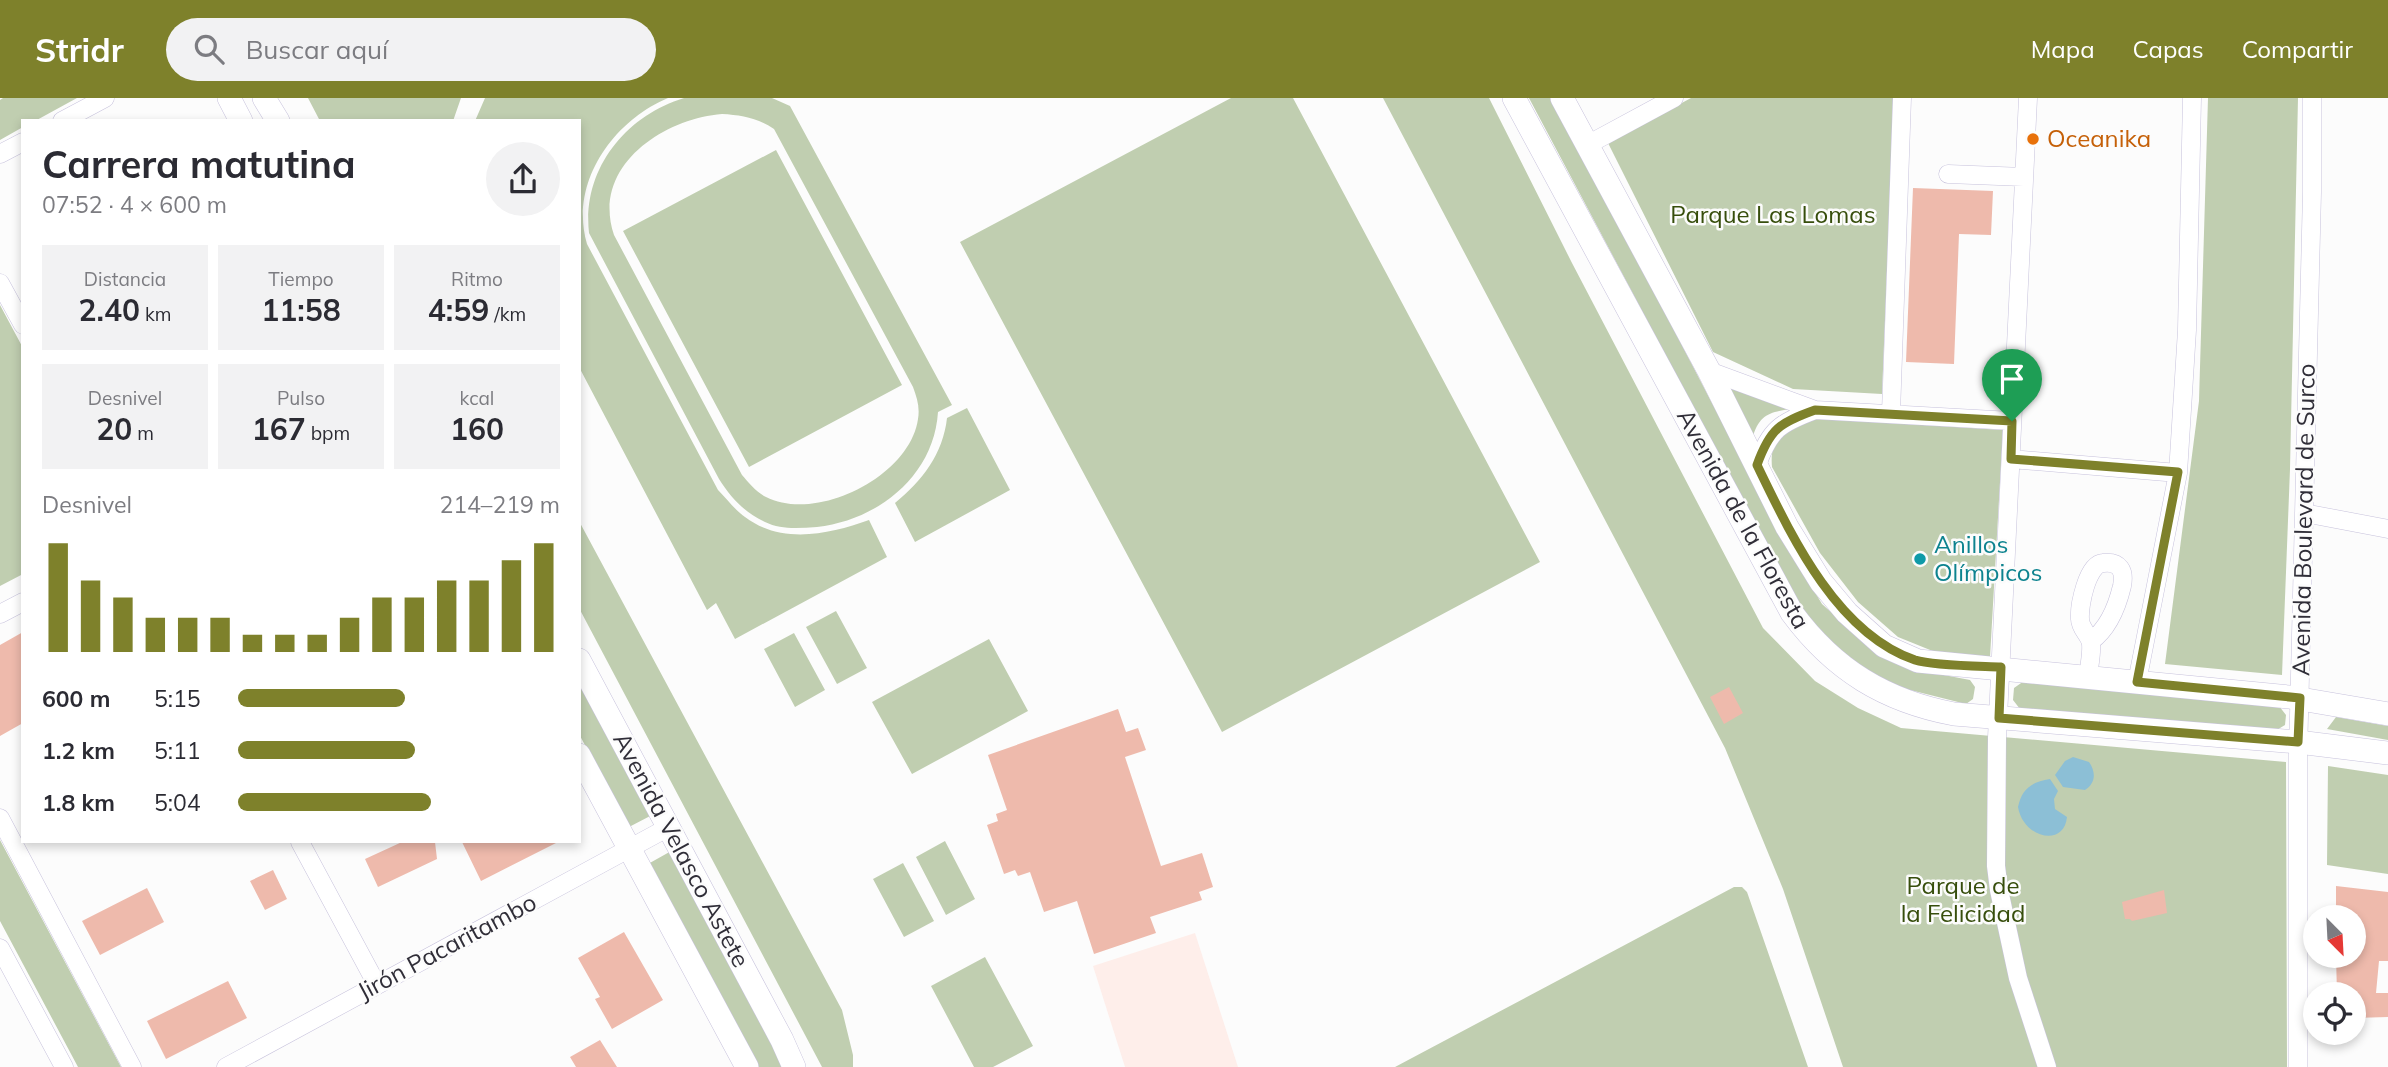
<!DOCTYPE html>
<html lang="es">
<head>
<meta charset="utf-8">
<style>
	:root { --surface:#fff; --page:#f2f2f3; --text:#2b2b33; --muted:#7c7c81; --accent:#7e812b }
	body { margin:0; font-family:Mulish,sans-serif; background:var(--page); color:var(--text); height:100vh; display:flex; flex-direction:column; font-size:26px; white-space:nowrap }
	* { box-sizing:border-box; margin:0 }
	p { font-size:23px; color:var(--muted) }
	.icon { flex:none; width:38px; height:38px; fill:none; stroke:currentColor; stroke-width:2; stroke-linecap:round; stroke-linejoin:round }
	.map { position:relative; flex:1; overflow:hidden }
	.side { position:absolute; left:21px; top:21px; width:560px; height:724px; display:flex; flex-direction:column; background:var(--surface); border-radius:0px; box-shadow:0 4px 10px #0003 }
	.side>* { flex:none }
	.needle { width:46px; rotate:156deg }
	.controls { position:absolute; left:2303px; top:807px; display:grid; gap:14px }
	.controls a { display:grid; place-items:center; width:63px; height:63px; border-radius:50%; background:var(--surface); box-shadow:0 4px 10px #0003; font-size:35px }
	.pin { position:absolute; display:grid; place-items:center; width:60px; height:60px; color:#fff; margin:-72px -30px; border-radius:50% 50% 50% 0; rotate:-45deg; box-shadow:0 0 7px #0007 }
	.pin .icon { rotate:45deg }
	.round { display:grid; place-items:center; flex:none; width:74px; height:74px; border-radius:37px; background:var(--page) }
	.summary { display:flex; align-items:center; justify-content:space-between; height:119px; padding:0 21px }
	h1 { font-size:38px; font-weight:700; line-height:52px }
	.metrics { display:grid; grid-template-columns:repeat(3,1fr); gap:10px; height:119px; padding:7px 21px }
	.metrics div { display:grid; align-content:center; border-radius:0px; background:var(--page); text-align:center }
	.metrics b { font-size:30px; font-weight:700 }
	.metrics small { font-size:19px; font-weight:400 }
	.metrics p { font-size:19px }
	.chart { height:196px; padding:14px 21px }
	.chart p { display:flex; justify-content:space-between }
	.chart svg { width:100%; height:126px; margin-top:7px; stroke:var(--accent); stroke-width:6 }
	ul { padding:0 21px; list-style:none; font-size:23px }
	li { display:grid; grid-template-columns:112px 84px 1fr; align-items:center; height:52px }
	li i { height:18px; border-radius:9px; background:var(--accent) }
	header { display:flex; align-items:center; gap:42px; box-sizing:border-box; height:98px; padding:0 35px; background:var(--accent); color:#fff }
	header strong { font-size:33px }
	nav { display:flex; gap:38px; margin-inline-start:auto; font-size:24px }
	.search { width:490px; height:63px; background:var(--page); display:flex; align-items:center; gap:18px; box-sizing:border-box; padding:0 24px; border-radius:38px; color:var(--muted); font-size:26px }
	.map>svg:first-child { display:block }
	.industrial { fill:#feeeea }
	.green { fill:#c0ceb0; fill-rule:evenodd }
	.water { fill:#8cbfd6 }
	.building { fill:#eebaac }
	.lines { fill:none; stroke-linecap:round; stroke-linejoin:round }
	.minor-casing { stroke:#c7c2dc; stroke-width:19 }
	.major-casing { stroke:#c7c2dc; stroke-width:24 }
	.minor { stroke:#fff; stroke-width:18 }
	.major { stroke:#fff; stroke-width:23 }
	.route-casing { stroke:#fff; stroke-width:14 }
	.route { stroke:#7e812b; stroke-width:9 }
	.food-dot { fill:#e8710a; stroke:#fcfcfc; stroke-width:2.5 }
	.culture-dot { fill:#0f9aa8; stroke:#fcfcfc; stroke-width:2.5 }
	.labels { text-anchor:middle; stroke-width:5; stroke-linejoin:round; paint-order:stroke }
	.food-label { font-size:24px; fill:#c56008; stroke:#fcfcfc; text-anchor:start }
	.park-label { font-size:24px; fill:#374e0c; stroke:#fcfcfc }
	.street-label { font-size:24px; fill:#302e38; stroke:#fcfcfc }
	.culture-label { font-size:24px; fill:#0d838f; stroke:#fcfcfc; text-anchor:start }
</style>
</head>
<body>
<header>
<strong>Stridr</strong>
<div class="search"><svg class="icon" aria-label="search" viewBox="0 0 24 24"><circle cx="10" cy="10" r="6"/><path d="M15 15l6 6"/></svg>Buscar aquí</div>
<nav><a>Mapa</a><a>Capas</a><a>Compartir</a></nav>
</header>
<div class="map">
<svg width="2388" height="969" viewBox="0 0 2388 969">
	<rect width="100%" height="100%" fill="#fcfcfc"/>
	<path class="industrial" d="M1195,835L1238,969H1125L1093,868Z"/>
	<path class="green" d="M3,0H77L35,23H23V29L0,42V2Z
		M308,0H461L453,23H320Z
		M485,0H668C613,23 569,85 587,146L718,392C727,401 735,412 745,419C782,447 830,436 869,422L887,459L735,541L716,505L707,512L579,269V23H475Z
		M684,0H772L790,8L952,307L938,314C934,378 878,422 817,429C799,430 781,432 765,424C744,414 731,400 719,381L589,135C582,72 625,18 684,0ZM722,16C741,17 758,20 774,31L913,289C917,300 920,309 918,321C910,378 817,425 766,399C756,394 749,385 742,377L614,137C591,69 662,21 722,16Z
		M1231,0H1293L1540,464L1222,634L960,144Z
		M1383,0H1489L1572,165L1763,530L1815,583L1858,610L1901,630L2286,664L2287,969H1843L1783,791L1725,650Z
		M1529,0H1553L1785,445L1822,506L1866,546L1923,573L1970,582L1975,589L1973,601L1966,606L1898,589L1851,564L1802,514Z
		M1691,0H1894L1882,296L1793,291L1713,254L1608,45Z
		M2208,0H2298L2290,371L2282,577L2165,566L2199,303Z
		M776,52L902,287L749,369L623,133Z
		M0,207L23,250V476L0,488Z
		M1725,287L1794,310C1769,315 1760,315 1752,341Z
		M967,310L1010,392L915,444L895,405C922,383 943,356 947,320Z
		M1811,320L2003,332L1990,559L1940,556L1898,539L1858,504L1820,455L1772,369C1769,339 1786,329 1811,320Z
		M579,423L842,912L853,957V969H822L579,510Z
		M836,513L867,570L837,586L806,529Z
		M794,535L825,592L795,609L764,551Z
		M989,541L1028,613L912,676L872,604Z
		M579,577L654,716L629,729L579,636Z
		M2024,583L2279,608L2286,617L2285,627L2275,633L2020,611L2013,602L2014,590Z
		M2336,619L2388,628V642L2327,631Z
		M2328,668L2388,677V776L2327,767Z
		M0,742L121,969H78L0,823Z
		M945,743L975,801L946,817L916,759Z
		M673,752L784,969H757L648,766Z
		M903,765L934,823L904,839L873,781Z
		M1734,789H1742L1747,794L1808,969H1395Z
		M985,859L1033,948L993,969H974L931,888Z"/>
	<path class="water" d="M2073,659L2089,664C2096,674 2096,685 2085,692L2063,689L2055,677L2065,663Z
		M2050,681L2058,693L2054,701L2055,711L2067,719C2064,750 2023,740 2018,709C2022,690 2032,684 2050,681Z"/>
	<path class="building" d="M1913,90L1993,93L1991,137L1959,136L1954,266L1906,264Z
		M23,534V625L0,638V547Z
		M1729,589L1743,615L1724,626L1710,599Z
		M1118,611L1126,634L1138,630L1146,652L1125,659L1161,768L1202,755L1213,789L1199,794L1202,802L1150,819L1156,835L1094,856L1077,803L1044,814L1030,774L1018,778L1015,772L1004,776L987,727L998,723L996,716L1007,712L988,657Z
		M402,744H435L437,761L378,789L365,761Z
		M462,744H558L481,783Z
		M273,772L287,801L265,812L250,783Z
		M2336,788L2388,794V863H2379L2376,895H2388V919L2354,920V896H2337L2336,858H2354V819H2336Z
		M147,790L164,824L100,857L82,823Z
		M2164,792L2167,815L2132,823L2130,821H2125L2122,804Z
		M624,834L663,902L612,931L595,901L600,899L578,860Z
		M228,883L247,920L166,961L147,923Z
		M600,942L617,969H576L570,959Z"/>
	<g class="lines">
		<defs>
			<path id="minor" d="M2028,0L1997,640L1996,768L1999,792L2018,880L2047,969
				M62,23L105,0
				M1587,47L1674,0
				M0,56L23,44
				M1948,76L2024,79
				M0,185L23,227
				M1709,273L1815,312L2012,323
				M1891,315L1902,0
				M2011,361L2178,375
				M1757,367C1770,331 1780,325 1815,312
				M2304,415L2388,431
				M0,516L23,504
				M2088,579C2089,568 2092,556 2091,546C2090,537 2080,531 2080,521C2079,508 2087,466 2103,465C2120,463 2125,473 2122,488C2117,509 2109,530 2091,543
				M2137,584L2178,375L2187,232L2192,0
				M0,720L132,969
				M300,744L377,887
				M0,850L64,969
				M226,969L669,729
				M2298,969V658L2312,94V0"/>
			<path id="major" d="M229,0L241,23
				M264,0L278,23
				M1514,0L1792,515C1834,572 1885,603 1954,616L2298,644L2388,655
				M1562,0L1709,273L1787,429L1821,484L1847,515L1884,548L1918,563L2289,599L2388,616
				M579,562L782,942L794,969
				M579,657L747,969"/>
		</defs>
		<use href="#minor" class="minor-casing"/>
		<use href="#major" class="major-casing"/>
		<use href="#minor" class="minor"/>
		<use href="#major" class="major"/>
	</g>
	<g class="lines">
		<defs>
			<path id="route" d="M1815,312L2012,323L2011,361L2178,374L2137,584L2300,600L2298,644L1999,620L2001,569C1980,568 1934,568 1915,562C1836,535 1791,437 1757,367C1770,331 1779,325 1815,312Z"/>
		</defs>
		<use href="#route" class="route-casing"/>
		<use href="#route" class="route"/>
	</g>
	<circle class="food-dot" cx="2033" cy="41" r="7"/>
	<circle class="culture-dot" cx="1920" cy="461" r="7"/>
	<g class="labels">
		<g class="food-label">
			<text x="2047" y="49">Oceanika</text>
		</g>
		<g class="park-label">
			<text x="1773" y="125">Parque Las Lomas</text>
			<text x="1963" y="796">Parque de<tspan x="1963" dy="28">la Felicidad</tspan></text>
		</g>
		<g class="street-label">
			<text transform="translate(1743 421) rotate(61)" y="8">Avenida de la Floresta</text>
			<text transform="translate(2304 422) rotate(-89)" y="8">Avenida Boulevard de Surco</text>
			<text transform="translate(681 752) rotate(62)" y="8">Avenida Velasco Astete</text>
			<text transform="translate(447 849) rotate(-28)" y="8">Jirón Pacaritambo</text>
		</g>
		<g class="culture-label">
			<text x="1934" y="455">Anillos<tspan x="1934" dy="28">Olímpicos</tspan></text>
		</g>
	</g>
</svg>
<div class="controls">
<a><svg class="needle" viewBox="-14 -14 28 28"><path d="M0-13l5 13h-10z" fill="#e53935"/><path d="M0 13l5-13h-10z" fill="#7c7c81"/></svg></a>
<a><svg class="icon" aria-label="locate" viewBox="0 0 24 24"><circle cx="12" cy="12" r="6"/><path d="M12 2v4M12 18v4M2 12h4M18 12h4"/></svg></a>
</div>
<div class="pin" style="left:2012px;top:323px;background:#1e9e55"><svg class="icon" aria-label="arrive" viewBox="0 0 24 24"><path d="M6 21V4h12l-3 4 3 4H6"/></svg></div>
<section class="side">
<div class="summary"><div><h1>Carrera matutina</h1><p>07:52 · 4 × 600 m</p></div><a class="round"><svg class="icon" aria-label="share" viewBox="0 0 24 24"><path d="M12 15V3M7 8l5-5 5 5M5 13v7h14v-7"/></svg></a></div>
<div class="metrics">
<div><p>Distancia</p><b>2.40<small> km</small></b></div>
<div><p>Tiempo</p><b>11:58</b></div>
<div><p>Ritmo</p><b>4:59<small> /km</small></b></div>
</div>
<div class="metrics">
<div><p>Desnivel</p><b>20<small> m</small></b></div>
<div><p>Pulso</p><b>167<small> bpm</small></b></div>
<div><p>kcal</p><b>160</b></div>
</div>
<div class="chart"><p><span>Desnivel</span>214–219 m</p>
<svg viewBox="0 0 160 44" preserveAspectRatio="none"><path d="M5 44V6M15 44V19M25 44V25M35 44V32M45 44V32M55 44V32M65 44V38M75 44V38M85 44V38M95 44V32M105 44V25M115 44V25M125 44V19M135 44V19M145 44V12M155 44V6"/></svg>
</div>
<ul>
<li><b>600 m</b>5:15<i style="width:52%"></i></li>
<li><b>1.2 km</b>5:11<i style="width:55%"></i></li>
<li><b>1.8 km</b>5:04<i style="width:60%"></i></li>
</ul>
</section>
</div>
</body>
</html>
